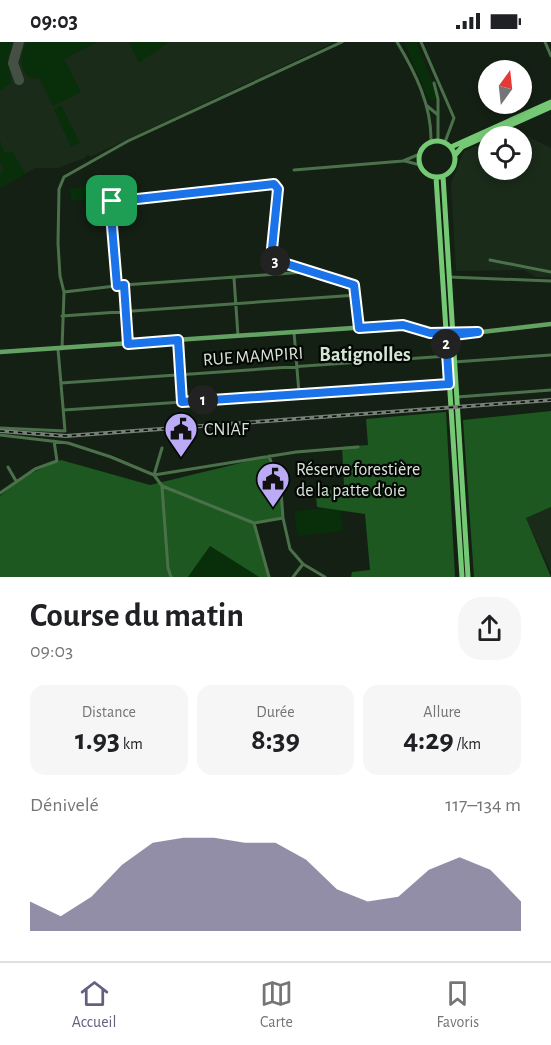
<!DOCTYPE html>
<html lang="fr">
<head>
<meta charset="utf-8">
<style>
	:root { --surface:#fff; --page:#f6f6f6; --text:#202124; --muted:#757577; --line:#e0e0e0; --accent:#665f82 }
	body { margin:0; font-family:"Alegreya Sans",sans-serif; background:var(--page); color:var(--text); height:100vh; display:flex; flex-direction:column; font-size:22px; white-space:nowrap }
	* { box-sizing:border-box; margin:0 }
	p { font-size:20px; color:var(--muted) }
	.icon { flex:none; width:33px; height:33px; fill:none; stroke:currentColor; stroke-width:2; stroke-linecap:round; stroke-linejoin:round }
	.map { position:relative; height:535px; overflow:hidden }
	.panel { display:flex; flex-direction:column; background:var(--surface); flex:1 }
	.panel>* { flex:none }
	.needle { width:39px; rotate:15deg }
	.controls { position:absolute; left:478px; top:18px; display:grid; gap:12px }
	.controls a { display:grid; place-items:center; width:54px; height:54px; border-radius:50%; background:var(--surface); box-shadow:0 3px 9px #0003; font-size:30px }
	.pin { position:absolute; display:grid; place-items:center; width:51px; height:51px; color:#fff; margin:-26px; border-radius:12px; box-shadow:0 3px 9px #0006 }
	.km { position:absolute; width:30px; height:30px; margin:-15px; border-radius:50%; background:#222; color:#fff; font-size:16px; line-height:30px; text-align:center }
	.round { display:grid; place-items:center; flex:none; width:63px; height:63px; border-radius:24px; background:var(--page) }
	.overview { display:flex; align-items:center; justify-content:space-between; height:102px; padding:0 30px }
	h1 { font-size:33px; font-weight:700; line-height:45px }
	.stats { display:grid; grid-template-columns:repeat(3,1fr); gap:9px; height:102px; padding:6px 30px }
	.stats div { display:grid; align-content:center; border-radius:15px; background:var(--page); text-align:center }
	.stats b { font-size:30px; font-weight:700 }
	.stats small { font-size:16px; font-weight:400 }
	.stats p { font-size:16px }
	.chart { height:168px; padding:12px 30px }
	.chart p { display:flex; justify-content:space-between }
	.chart svg { width:100%; height:108px; margin-top:6px; fill:var(--accent); opacity:.7 }
	.status { display:flex; justify-content:space-between; align-items:center; height:42px; padding:0 30px; background:var(--surface); direction:ltr }
	.status svg { height:16px; fill:currentColor }
	.tabs { display:flex; justify-content:space-around; align-items:center; height:84px; border-top:2px solid var(--line); background:var(--surface); font-size:16px; color:var(--muted) }
	.tabs a { display:grid; justify-items:center; gap:3px }
	.tabs .on { color:var(--accent) }
	.map>svg:first-child { display:block }
	.built { fill:#1a2b1a }
	.green { fill:#082f0a }
	.forest { fill:#1d5820 }
	.lines { fill:none; stroke-linecap:round; stroke-linejoin:round }
	.taxiway { stroke:#455044; stroke-width:10 }
	.street { stroke:#4b714a; stroke-width:3 }
	.secondary { stroke:#63a263; stroke-width:4.5 }
	.primary { stroke:#75c975; stroke-width:5 }
	.rail-casing { stroke:#768075; stroke-width:4 }
	.rail { stroke:#040804; stroke-width:1.5; stroke-dasharray:4.5; stroke-linecap:butt }
	.route-casing { stroke:#fff; stroke-width:12 }
	.route { stroke:#1a73e8; stroke-width:8 }
	.labels { text-anchor:middle; stroke-width:4.5; stroke-linejoin:round; paint-order:stroke }
	.street-label { font-size:18px; fill:#dae2d9; stroke:#040804 }
	.poi-label { font-size:18px; fill:#dae2d9; stroke:#040804; text-anchor:start }
	.neighbourhood-label { font-size:20px; font-weight:bold; fill:#d5e6d5; stroke:#040804 }
</style>
</head>
<body>
<div class="status"><b>09:03</b><svg viewBox="0 0 49 12"><path d="M0 12V9h3v3zM5 12V6h3v6zM10 12V3h3v9zM15 12V0h3v12zM26 1h20v11H26zM47 4h2v5h-2z"/></svg></div>
<div class="map">
<svg width="551" height="535" viewBox="0 0 551 535">
	<rect width="100%" height="100%" fill="#142014"/>
	<path class="built" d="M0,0H335L90,115L88,112L85,116L58,126H35L0,146Z
		M515,88L551,106V235H536L524,228L456,229L451,141L464,109L489,99V128H522V94H499Z
		M551,465V530L526,476Z"/>
	<path class="green" d="M0,0H13L8,15L11,41L0,49Z
		M27,0H98L64,17L81,50L53,64L39,36H30C18,27 20,12 27,0Z
		M129,0H169L139,21Z
		M404,0H416L436,50L437,56L433,59L429,58Z
		M61,63L80,101L71,105L54,68Z
		M0,99L4,110H13L25,132L0,146V131L4,129L0,120Z
		M85,144L89,148L88,157L71,159L70,147Z
		M340,465L343,489L297,494L294,469Z
		M210,504L259,535H188Z"/>
	<path class="forest" d="M551,369V465L526,476L551,535H474L463,378Z
		M446,370L455,535H351L352,530L370,528L365,472L317,465L316,453L344,443L342,405L368,403L366,377Z
		M269,414L279,442L283,476L254,481L269,535H259L210,504L188,535H0V454L22,435L61,418L150,443Z"/>
	<g class="lines">
		<path class="taxiway" d="M19,0L13,21L19,38"/>
		<path class="street" d="M397,0C415,30 432,64 431,100
			M421,0L454,76L445,100
			M545,0L551,14
			M434,41L438,57V99
			M426,63L438,73
			M405,119L420,123
			M294,128L403,119L420,112
			M490,218L551,230
			M449,235L551,239
			M234,236L238,294
			M124,243L128,302
			M117,244L110,160L274,142L278,147L271,217L354,243L359,286
			M64,250L124,243L305,230
			M62,274L357,253
			M294,290L299,351
			M178,299L182,360
			M62,307L64,250L60,234L58,201L59,147L64,135L128,99L342,0
			M454,320L551,313
			M61,341L448,314
			M457,355L551,348
			M64,368L449,342
			M0,386L65,389L58,307
			M0,393L68,401L111,415L154,433L296,410L358,405
			M162,406L154,433L162,444L254,481L283,476
			M269,414L281,449L283,476L290,507L303,522L325,535
			M8,425L16,439
			M162,445L168,526L171,535
			M0,451L35,427L57,419L54,399
			M254,481L269,535
			M293,535L303,522"/>
		<path class="secondary" d="M0,310L397,283L446,294L551,282"/>
		<path class="primary" d="M419 117a18 18 0 1 1 36 0a18 18 0 1 1-36 0Z
			M451,105L551,60
			M455,113L462,105L551,65
			M443,134L468,535
			M436,135L462,535
			M435,293L446,302"/>
		<defs>
			<path id="rail" d="M0,389L66,394L551,358"/>
		</defs>
		<use href="#rail" class="rail-casing"/>
		<use href="#rail" class="rail"/>
	</g>
	<g class="lines">
		<defs>
			<path id="route" d="M274,142L278,147L271,217L354,243L359,286L403,283L430,291L478,290L446,294L449,342L182,360L178,298L128,302L124,243L117,244L110,160Z"/>
		</defs>
		<use href="#route" class="route-casing"/>
		<use href="#route" class="route"/>
	</g>
	<defs>
		<symbol id="civic-pin" viewBox="-11 -11 22 30"><path d="M0 17L-7.5 6A9.5 9.5 0 1 1 7.5 6Z" fill="#bbaaf6" stroke="#040804"/><path d="M-.6-6.5H3V-4.5H.6V-3L4-1V1h2V6H-6V1h2V-1L-.6-3ZM-1.2 2.5V6h2.4V2.5Z" fill="#111"/></symbol>
	</defs>
	<g fill-rule="evenodd">
		<use href="#civic-pin" x="162" y="368" width="38" height="52"/>
		<use href="#civic-pin" x="254" y="418" width="38" height="52"/>
	</g>
	<g class="labels">
		<g class="street-label">
			<text transform="translate(253 314) rotate(-4)" y="6">RUE MAMPIRI</text>
		</g>
		<g class="poi-label">
			<text x="204" y="393">CNIAF</text>
			<text x="296" y="433">Réserve forestière<tspan x="296" dy="21">de la patte d'oie</tspan></text>
		</g>
		<g class="neighbourhood-label">
			<text x="365" y="319">Batignolles</text>
		</g>
	</g>
</svg>
<div class="controls">
<a><svg class="needle" viewBox="-14 -14 28 28"><path d="M0-13l5 13h-10z" fill="#e53935"/><path d="M0 13l5-13h-10z" fill="#757577"/></svg></a>
<a><svg class="icon" aria-label="locate" viewBox="0 0 24 24"><circle cx="12" cy="12" r="6"/><path d="M12 2v4M12 18v4M2 12h4M18 12h4"/></svg></a>
</div>
<div class="pin" style="left:112px;top:159px;background:#1e9e55"><svg class="icon" aria-label="arrive" viewBox="0 0 24 24"><path d="M6 21V4h12l-3 4 3 4H6"/></svg></div>
<b class="km" style="left:203px;top:358px">1</b>
<b class="km" style="left:446px;top:302px">2</b>
<b class="km" style="left:275px;top:219px">3</b>
</div>
<section class="panel">
<div class="overview"><div><h1>Course du matin</h1><p>09:03</p></div><a class="round"><svg class="icon" aria-label="share" viewBox="0 0 24 24"><path d="M12 15V3M7 8l5-5 5 5M5 13v7h14v-7"/></svg></a></div>
<div class="stats">
<div><p>Distance</p><b>1.93<small> km</small></b></div>
<div><p>Durée</p><b>8:39</b></div>
<div><p>Allure</p><b>4:29<small> /km</small></b></div>
</div>
<div class="chart"><p><span>Dénivelé</span>117–134 m</p>
<svg viewBox="0 0 160 44" preserveAspectRatio="none"><path d="M0 44V32L10 38L20 30L30 17L40 8L50 6L60 6L70 8L80 8L90 15L100 27L110 32L120 30L130 19L140 14L150 19L160 32V44z"/></svg>
</div>
</section>
<nav class="tabs">
<a class="on"><svg class="icon" aria-label="home" viewBox="0 0 24 24"><path d="M3 11l9-7 9 7M6 9v11h12V9"/></svg>Accueil</a>
<a><svg class="icon" aria-label="map" viewBox="0 0 24 24"><path d="M3 6l6-2 6 2 6-2v14l-6 2-6-2-6 2zM9 4v14M15 6v14"/></svg>Carte</a>
<a><svg class="icon" aria-label="saved" viewBox="0 0 24 24"><path d="M7 4h10v16l-5-4-5 4z"/></svg>Favoris</a>
</nav>
</body>
</html>
